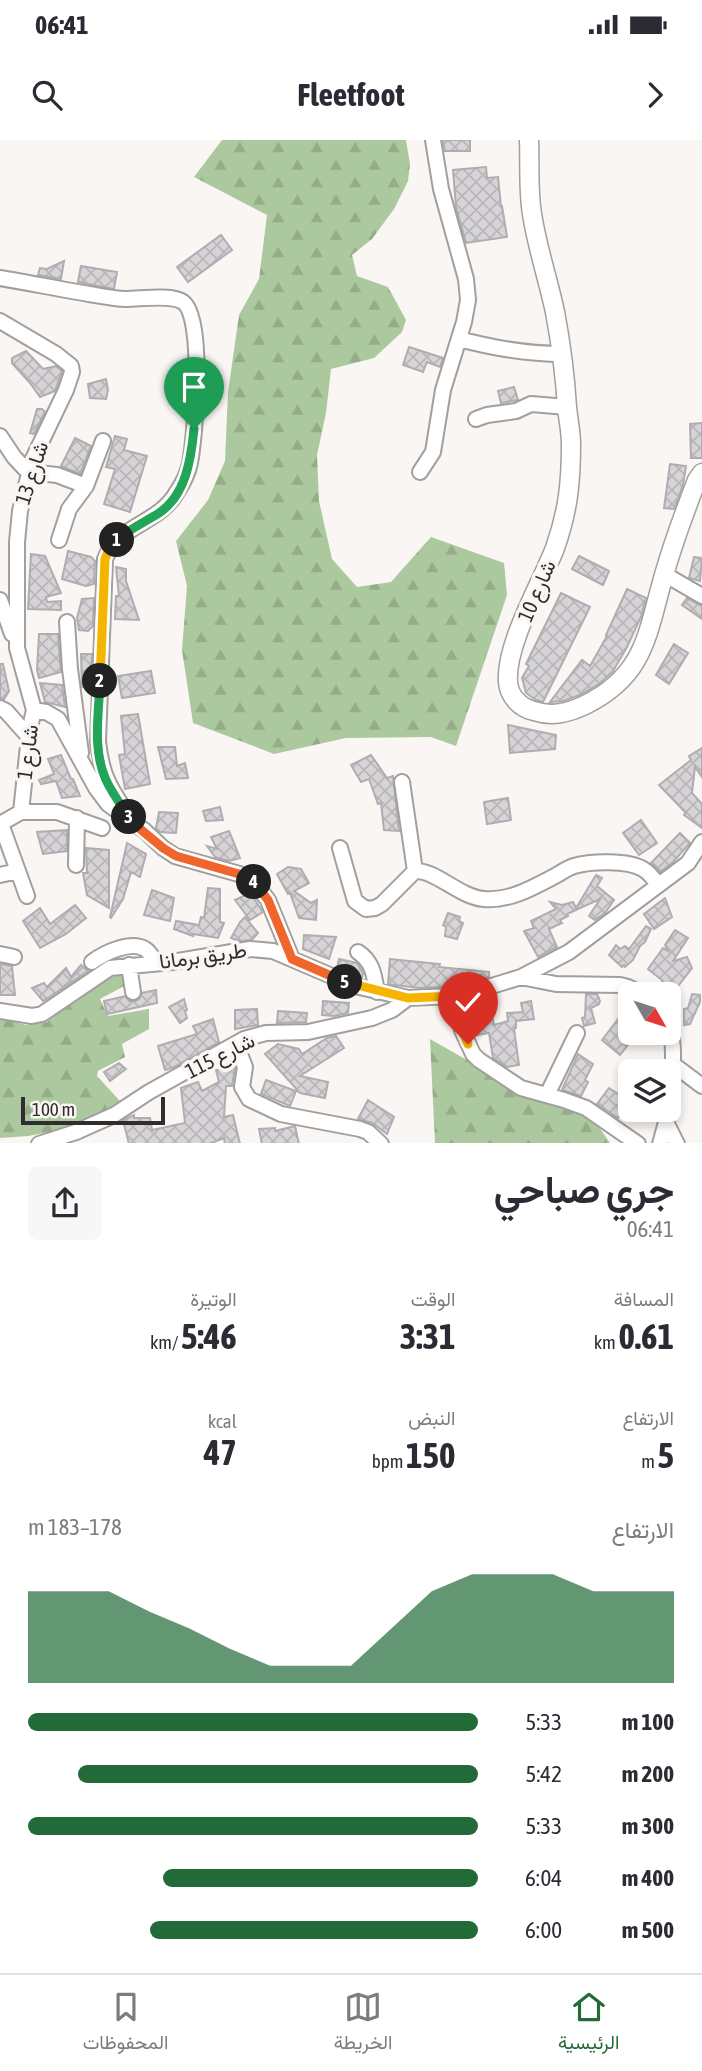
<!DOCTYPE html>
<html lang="ar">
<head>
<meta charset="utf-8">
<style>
	:root { --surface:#fff; --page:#f7f7f7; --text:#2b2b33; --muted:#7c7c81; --line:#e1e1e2; --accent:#226b38 }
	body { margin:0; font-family:"Asap Condensed",Vazirmatn,sans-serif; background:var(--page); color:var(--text); direction:rtl; height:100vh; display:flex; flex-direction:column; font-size:26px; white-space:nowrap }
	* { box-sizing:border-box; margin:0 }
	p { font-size:23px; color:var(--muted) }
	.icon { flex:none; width:38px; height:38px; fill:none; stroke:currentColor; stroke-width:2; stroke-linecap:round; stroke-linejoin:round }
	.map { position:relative; height:1003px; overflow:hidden; direction:ltr }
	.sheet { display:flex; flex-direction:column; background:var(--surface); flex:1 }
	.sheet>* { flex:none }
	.needle { width:46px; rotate:129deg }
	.tools { position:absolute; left:618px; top:842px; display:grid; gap:14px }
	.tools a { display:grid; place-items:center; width:63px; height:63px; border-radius:10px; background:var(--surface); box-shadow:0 4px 10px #0003; font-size:35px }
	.scale { position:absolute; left:21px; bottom:18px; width:144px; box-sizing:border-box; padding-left:7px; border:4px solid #2f2d2d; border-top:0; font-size:19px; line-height:24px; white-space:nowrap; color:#2f2d2d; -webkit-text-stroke:5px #faf6f4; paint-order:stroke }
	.pin { position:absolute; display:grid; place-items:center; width:60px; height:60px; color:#fff; margin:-72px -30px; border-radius:50% 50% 50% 0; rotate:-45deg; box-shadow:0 0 7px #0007 }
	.pin .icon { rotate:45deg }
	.km { position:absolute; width:35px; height:35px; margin:-18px; border-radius:50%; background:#222; color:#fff; font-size:19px; line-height:35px; text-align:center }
	.round { display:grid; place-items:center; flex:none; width:74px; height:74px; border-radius:10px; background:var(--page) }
	.summary { display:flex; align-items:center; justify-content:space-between; height:119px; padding:0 28px }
	h1 { font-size:38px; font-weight:700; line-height:52px }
	.figures { display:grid; grid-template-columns:repeat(3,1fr); gap:10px; height:119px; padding:7px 28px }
	.figures div { display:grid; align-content:center }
	.figures b { font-size:35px; font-weight:700 }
	.figures small { font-size:19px; font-weight:400 }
	.figures p { font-size:19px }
	.chart { height:196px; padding:14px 28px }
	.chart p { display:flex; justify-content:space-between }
	.chart svg { width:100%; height:126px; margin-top:7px; fill:var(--accent); opacity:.7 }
	ul { padding:0 28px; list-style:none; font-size:23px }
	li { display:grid; grid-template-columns:112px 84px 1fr; align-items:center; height:52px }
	li i { height:18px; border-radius:9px; background:var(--accent) }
	.status { display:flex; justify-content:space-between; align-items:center; height:49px; padding:0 35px; background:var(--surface); direction:ltr }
	.status svg { height:19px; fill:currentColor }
	header { display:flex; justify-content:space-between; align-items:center; height:91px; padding:0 28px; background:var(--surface); font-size:32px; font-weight:700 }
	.menu { display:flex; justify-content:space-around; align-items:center; height:98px; border-top:2px solid var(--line); background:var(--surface); font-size:19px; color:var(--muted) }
	.menu a { display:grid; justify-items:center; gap:4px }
	.menu .on { color:var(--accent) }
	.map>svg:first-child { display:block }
	.forest { fill:url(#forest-firs) }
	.building { fill:url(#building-cross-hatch); stroke:#afadb1; stroke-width:2 }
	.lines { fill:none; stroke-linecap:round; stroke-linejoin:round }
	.minor-casing { stroke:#a39f9d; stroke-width:18 }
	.major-casing { stroke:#a39f9d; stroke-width:21 }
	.minor { stroke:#fff; stroke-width:14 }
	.major { stroke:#fff; stroke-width:18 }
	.split-1-casing { stroke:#fff; stroke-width:14 }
	.split-2-casing { stroke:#fff; stroke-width:14 }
	.split-3-casing { stroke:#fff; stroke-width:14 }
	.split-4-casing { stroke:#fff; stroke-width:14 }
	.split-5-casing { stroke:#fff; stroke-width:14 }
	.split-6-casing { stroke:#fff; stroke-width:14 }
	.split-1 { stroke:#22a559; stroke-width:9 }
	.split-2 { stroke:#f5b400; stroke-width:9 }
	.split-3 { stroke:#22a559; stroke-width:9 }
	.split-4 { stroke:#f0652b; stroke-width:9 }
	.split-5 { stroke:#f0652b; stroke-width:9 }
	.split-6 { stroke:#f5b400; stroke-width:9 }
	.labels { text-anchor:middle; stroke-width:7; stroke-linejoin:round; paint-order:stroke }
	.street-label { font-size:21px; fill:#2f2d2d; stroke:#faf6f4 }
</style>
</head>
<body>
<div class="status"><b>06:41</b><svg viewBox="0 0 49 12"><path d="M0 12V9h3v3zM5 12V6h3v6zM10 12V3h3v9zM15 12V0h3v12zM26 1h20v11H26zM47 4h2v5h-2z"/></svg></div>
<header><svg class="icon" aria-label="forward" viewBox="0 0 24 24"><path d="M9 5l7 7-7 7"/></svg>Fleetfoot<svg class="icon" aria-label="search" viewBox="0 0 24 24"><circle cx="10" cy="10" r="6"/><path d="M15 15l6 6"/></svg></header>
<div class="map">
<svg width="702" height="1004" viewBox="0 0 702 1004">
	<defs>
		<pattern id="forest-firs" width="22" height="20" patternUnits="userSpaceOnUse" patternTransform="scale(1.75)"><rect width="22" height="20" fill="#acc89e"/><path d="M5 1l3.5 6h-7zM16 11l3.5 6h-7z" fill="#94ac88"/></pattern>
		<pattern id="building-cross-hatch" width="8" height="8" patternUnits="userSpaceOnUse" patternTransform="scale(1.75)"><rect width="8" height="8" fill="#d6d4d7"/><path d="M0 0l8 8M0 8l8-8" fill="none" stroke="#b8b6b9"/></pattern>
	</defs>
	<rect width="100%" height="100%" fill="#faf6f4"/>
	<path class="forest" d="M222,0H406L410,24L408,41L394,69L372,99L352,115L357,136L388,147L406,180L402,192L374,218L331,229L326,273L317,315L319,361L332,419L357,447L391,442L431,397L504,423L507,455L456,606L431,597L346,598L274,614L193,583L182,510L187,446L176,401L208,360L225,321L228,252L239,175L259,139L267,75L194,37Z
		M126,833L128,844L100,859L108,876L149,869V889L122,904L125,917L98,931L97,936L120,961L76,987L28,996L0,998V878L26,885L47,882L96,841Z
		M430,899L516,948L588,971L610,1003H435Z"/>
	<path class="building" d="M443,0H470V11H445Z
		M486,27L487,38L498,37L501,66H502L507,97L466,103L456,67L453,30Z
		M221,95L232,110L188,142L177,127Z
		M64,121L61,139L38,135L40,128L47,129Z
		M81,126L117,132L114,149L78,142Z
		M409,207L443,218L440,227L427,222L423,232L403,225Z
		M26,211L43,229L56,226L62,231L55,251L40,257L30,243L12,223V218Z
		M106,239L108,250L106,259L90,258L88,244Z
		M514,247L518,260L501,263L498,251Z
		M37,269H42L45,272L34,294L30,293Z
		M702,283V318H691L690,284Z
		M115,296L127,299L124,310L147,316L130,372L104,364L115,329L106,327Z
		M75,298L91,306L80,334L61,326Z
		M670,324L686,326L683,345L674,369L664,368Z
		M68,411L91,417L95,421L94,444L86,446L62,439Z
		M31,414L45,416L61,453L46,457L47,462L61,461V470L28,469Z
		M579,416L609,431L603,445L572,429Z
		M694,417L702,418L700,441L689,438Z
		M116,427L126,429V441L139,480L115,479L116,456H119Z
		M627,449L646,458L641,477L627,507L613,531L599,544L580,555L563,561L550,562L582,520L590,526L607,496L606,495Z
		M561,453L590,467L543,562L536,560L526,553L522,538L529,526L526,524Z
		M94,458L93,486L88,491L79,490L77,478L82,459Z
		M687,458L702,466V479L682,465Z
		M39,494H58L61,532L39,538L37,530Z
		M674,504L688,513L669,544L656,535Z
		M81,514H92L90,548L82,547Z
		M0,524H3L9,551L4,559L0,558Z
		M151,531L155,553L122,558L118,536Z
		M40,543L62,545L65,567L45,562Z
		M138,574L150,644L125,649L119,615L125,614L121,576Z
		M508,585L556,595L555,609L510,613Z
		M158,607H175L177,626L185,623L188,638L166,639Z
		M702,608V637L695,627L692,653L702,664V688L684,675L686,673L659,645L691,620L689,616Z
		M61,615L71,639H73L80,656L62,658L56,641L41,644L39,640L54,634L48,619Z
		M371,615L387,638L393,636L399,691L384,690L381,663L378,664L369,639L361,642L351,625Z
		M508,658L511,680L487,684L484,662Z
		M220,667L223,680L206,681L203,671Z
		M159,672L178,673L176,693L160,692L156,688Z
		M641,680L657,703L639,715L623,693Z
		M67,690V711L43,714L37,692Z
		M229,691L240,718L229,721L215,717L207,706L217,709L211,697Z
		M680,693L690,703L673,722L660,732L651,723Z
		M127,703L146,714L140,737L131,732L123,759L111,778L110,777Z
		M86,708L109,710V768L87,755L83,733H87Z
		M288,727L301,729L309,743L294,751L311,763L317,760L316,780L299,778L290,753L288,754L277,734Z
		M596,735L602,738L597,746L614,760L605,773L595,780L589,776L600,759L567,774L568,776L560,780L562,783L549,789L557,807L538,817L524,791L534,788L531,781L556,769L550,762L562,765L573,762L576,768Z
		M208,748L220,749V782L224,783L218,798L193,794V796L174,789L176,781L199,785L201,777L204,778Z
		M152,750L174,758L170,781L144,775Z
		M250,753L263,772L250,780L235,760Z
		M665,758L672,777L654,789L644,774Z
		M75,765L86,778L66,794L40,808L23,781L40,768L50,784Z
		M448,773L460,777L459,781L463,783L457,799L445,796L446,787L443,785Z
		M245,777L258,793L252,800L239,801L231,798L240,782Z
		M646,786L651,789L645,802L640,806L633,820L625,827L624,825L622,827L609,815L616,805L620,809L625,806L629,809Z
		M675,790L688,798L673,821L687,817L692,828L672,854H660L655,850L663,841L648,829L663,808L668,811L665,805Z
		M304,795L336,797L329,819L303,809Z
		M339,819L357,823L363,833L362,838L337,828Z
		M390,819L440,824L439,827L489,832V837L474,841L462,833L461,845L453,846L420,848L394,845L388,844Z
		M0,824L12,826L15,855H0Z
		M81,825L88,831L48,858L43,861L32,848L44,843L47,847L66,828L71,837Z
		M156,850L157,863L107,874L104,861L125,856L129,861H135L139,859L142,853Z
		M586,854H597L600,861L599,864L591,868L595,883L584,886L582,878L585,877Z
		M692,854L700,855V862L690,884L684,885V869L688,868Z
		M184,859L187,870L185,871L187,878L180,883L169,867Z
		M323,861L349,863L348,873L334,876L322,875Z
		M531,861L534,879L516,881V888L514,889L519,925L507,927L493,918L489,893L477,895L478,878L492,875L494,885L508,881L507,873L523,872L521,863Z
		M257,869L258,885L235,889V870Z
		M625,870L630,874V892H638L620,915L602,900Z
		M278,871L307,873L306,882L277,883Z
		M213,879L219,902L174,927L165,930L158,906L197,894L193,886Z
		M336,896L344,908L300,936L328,942L325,958L300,953L265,914L278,904L299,909L302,914L327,898Z
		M578,914L593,924L585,940L588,942L581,956L562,950Z
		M119,923L126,929L110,941L104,932Z
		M235,928L232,946H226L224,977L233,975L240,1004H225L224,998L209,1004H129L123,980L134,975V978H150L152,990L185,983L181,948L198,942L202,951L219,942L216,930Z
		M266,940L296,951L290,966L261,954Z
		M609,948L629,961L618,978L597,964Z
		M368,960L394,977L387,994L372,983L358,979Z
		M295,986L299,1004H262L259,989L275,988V991Z"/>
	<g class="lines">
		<defs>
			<path id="minor" d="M0,138C30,143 59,149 89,154C101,156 114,159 126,159C141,159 171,154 183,162C205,177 195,297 190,323C188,333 183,343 177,352C159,384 119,384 105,419L98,601C102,641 113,651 133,683
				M0,181L56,214L71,226L72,232L66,250L32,321L20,371L17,402V508L34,570
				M459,199C493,208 527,214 562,214
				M476,279L487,275L516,271L531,264L567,267
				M0,296L14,317L28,332L57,335L86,346
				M420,332L433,312L443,250L464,182L468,160L466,139L441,49L433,0
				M59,400L69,369L86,346L103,301
				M664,434L702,456
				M0,460L12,494
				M67,482L70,529L81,613
				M0,568L6,571L29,597
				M402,642L415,731
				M21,672H57L102,688
				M0,684L21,672L30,587L34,570L46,572L58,579L96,648L108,664L145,691L163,708L175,716L239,734L253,741L268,760L292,819
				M1,684L27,756
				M340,708L355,761L366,769L375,768L382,764L415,731
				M76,725L77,678
				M415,731C436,730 459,757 484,759C510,761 532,748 555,736C561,733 567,728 574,726C591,721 628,720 643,729C650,733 654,739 658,745
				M0,735L18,731
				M358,812C373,822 374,835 377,852
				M0,814L14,817
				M92,822C104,813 131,800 145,809C150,812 153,818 156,823
				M129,825L133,852
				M521,837L556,844L620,845L628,847L642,854
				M454,856L462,890L473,914L479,920L521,948L564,960L586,968L638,1004
				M0,871L32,876L42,874L110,828L172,822L250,809L273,811L355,846L408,858L454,856L472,852L521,837L569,812L688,723L702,702
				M668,882C677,909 672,935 668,962
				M236,904L245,927L242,947L249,959L281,974L360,989L368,992L381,1004
				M674,925L702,946
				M547,955L577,893
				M666,982L677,1004
				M39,1004L76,992L114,975L149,952L244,899L266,893L308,892L372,878L392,870L408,858
				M660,1004L666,982L668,970"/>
			<path id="major" d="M529,0C530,24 528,50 532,74C537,107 548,139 555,172C561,204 565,235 567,267C568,279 571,291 571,304C571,343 568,371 555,408C541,444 505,505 508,542C509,556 520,568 534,571C552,577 568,573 585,565C646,535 647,493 664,435C673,403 685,371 697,340L702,333"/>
		</defs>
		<use href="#minor" class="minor-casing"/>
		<use href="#major" class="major-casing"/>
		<use href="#minor" class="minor"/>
		<use href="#major" class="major"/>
	</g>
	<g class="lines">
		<defs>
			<path id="split-1" d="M117,400C129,389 145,382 159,373C186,355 191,319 194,289"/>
			<path id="split-2" d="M100,541L105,419L109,409L117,400"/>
			<path id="split-3" d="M100,541C99,573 92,609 106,640C112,653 121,665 129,677"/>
			<path id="split-4" d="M129,677L133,683L163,708L176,716L239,734L254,742"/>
			<path id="split-5" d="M254,742L268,760L292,819L345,842"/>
			<path id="split-6" d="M345,842L408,858L454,856L462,890L468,904"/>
		</defs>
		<use href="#split-1" class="split-1-casing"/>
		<use href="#split-2" class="split-2-casing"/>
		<use href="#split-3" class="split-3-casing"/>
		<use href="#split-4" class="split-4-casing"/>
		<use href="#split-5" class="split-5-casing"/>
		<use href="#split-6" class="split-6-casing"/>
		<use href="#split-1" class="split-1"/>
		<use href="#split-2" class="split-2"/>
		<use href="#split-3" class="split-3"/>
		<use href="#split-4" class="split-4"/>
		<use href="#split-5" class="split-5"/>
		<use href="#split-6" class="split-6"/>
	</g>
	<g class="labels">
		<g class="street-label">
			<text transform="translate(32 333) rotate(-72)" y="7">شارع 13</text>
			<text transform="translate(537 451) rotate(-67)" y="7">شارع 10</text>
			<text transform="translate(28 612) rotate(-83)" y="7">شارع 1</text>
			<text transform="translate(203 816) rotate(-8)" y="7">طريق برمانا</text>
			<text transform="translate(220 916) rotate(-27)" y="7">شارع 115</text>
		</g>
	</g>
</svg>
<div class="tools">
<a><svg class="needle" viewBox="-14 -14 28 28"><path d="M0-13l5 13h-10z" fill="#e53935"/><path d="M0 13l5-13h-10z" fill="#7c7c81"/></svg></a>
<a><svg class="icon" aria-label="layers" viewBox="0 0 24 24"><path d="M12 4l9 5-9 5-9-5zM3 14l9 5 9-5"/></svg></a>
</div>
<div class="scale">100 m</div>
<div class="pin" style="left:194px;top:289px;background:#1e9e55"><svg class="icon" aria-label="arrive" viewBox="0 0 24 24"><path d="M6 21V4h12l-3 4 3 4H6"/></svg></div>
<div class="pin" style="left:468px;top:904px;background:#d93025"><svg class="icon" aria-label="check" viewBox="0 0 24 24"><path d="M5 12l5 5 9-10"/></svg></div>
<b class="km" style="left:117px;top:400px">1</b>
<b class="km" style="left:100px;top:541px">2</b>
<b class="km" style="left:129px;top:677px">3</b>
<b class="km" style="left:254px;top:742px">4</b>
<b class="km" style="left:345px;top:842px">5</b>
</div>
<section class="sheet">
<div class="summary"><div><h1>جري صباحي</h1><p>06:41</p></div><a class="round"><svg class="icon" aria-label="share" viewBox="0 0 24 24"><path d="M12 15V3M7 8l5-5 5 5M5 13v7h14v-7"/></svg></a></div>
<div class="figures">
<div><p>المسافة</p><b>0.61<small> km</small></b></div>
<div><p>الوقت</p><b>3:31</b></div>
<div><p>الوتيرة</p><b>5:46<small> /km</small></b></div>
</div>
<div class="figures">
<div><p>الارتفاع</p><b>5<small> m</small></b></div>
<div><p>النبض</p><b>150<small> bpm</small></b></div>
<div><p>kcal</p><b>47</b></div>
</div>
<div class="chart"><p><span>الارتفاع</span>178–183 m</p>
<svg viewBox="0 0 160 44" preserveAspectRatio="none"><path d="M0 44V12L10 12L20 12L30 19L40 25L50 32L60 38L70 38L80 38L90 25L100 12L110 6L120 6L130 6L140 12L150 12L160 12V44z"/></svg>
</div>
<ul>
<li><b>100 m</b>5:33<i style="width:100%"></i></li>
<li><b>200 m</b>5:42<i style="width:89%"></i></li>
<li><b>300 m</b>5:33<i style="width:100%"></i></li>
<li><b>400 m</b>6:04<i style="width:70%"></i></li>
<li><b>500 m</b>6:00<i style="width:73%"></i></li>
</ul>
</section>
<nav class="menu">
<a class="on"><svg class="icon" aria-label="home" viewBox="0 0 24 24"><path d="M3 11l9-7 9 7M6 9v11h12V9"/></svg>الرئيسية</a>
<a><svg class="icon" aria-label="map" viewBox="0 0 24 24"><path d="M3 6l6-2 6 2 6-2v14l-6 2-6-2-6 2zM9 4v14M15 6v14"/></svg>الخريطة</a>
<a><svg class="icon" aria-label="saved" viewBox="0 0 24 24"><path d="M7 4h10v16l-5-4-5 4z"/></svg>المحفوظات</a>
</nav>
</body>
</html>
